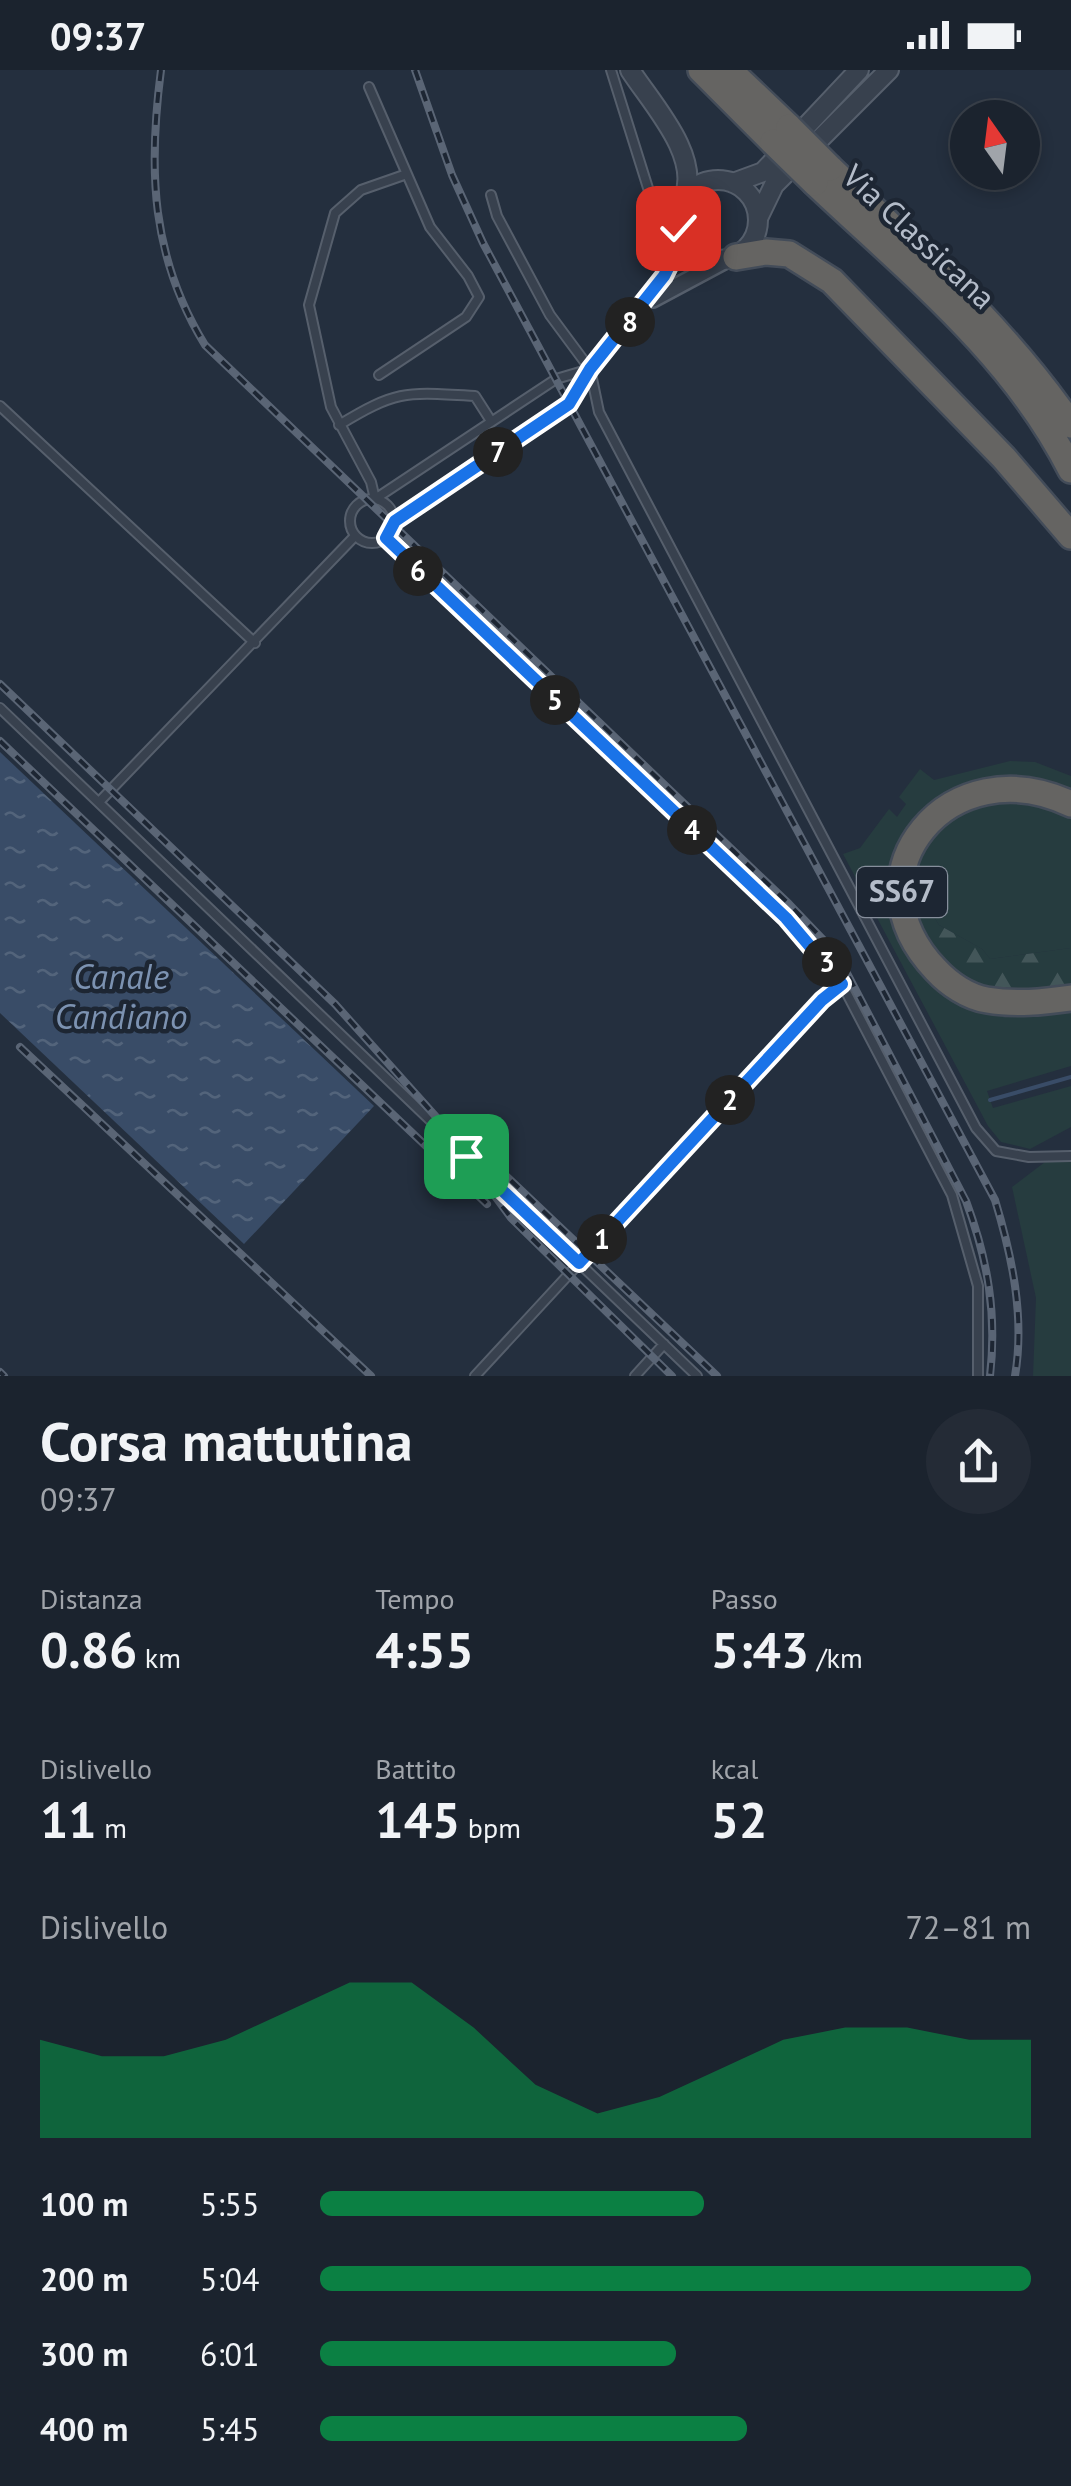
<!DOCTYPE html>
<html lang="it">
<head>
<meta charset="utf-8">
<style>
	:root { --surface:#1b232e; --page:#242b36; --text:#f1f3f6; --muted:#a0a4aa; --line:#39404a; --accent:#0b8043 }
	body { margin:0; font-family:"PT Sans",sans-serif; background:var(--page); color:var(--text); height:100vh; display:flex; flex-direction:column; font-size:38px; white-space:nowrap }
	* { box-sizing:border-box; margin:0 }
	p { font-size:32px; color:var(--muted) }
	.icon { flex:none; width:55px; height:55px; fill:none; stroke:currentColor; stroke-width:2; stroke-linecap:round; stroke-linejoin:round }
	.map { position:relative; height:1306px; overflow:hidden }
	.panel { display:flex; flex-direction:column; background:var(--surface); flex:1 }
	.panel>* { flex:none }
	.needle { width:65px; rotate:346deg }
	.tools { position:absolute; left:950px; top:30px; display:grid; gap:20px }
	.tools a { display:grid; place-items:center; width:90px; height:90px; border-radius:50%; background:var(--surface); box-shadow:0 5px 15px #0003,0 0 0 2px var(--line); font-size:50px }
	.pin { position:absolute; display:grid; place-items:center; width:85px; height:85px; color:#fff; margin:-42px; border-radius:20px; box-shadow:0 5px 15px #0006 }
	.km { position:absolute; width:50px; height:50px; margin:-25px; border-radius:50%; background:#222; color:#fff; font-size:28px; line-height:50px; text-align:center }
	.round { display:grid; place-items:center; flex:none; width:105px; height:105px; border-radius:52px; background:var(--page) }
	.head { display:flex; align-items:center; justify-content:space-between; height:170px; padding:0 40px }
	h1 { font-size:55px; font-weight:700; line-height:75px }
	.metrics { display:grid; grid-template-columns:repeat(3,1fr); gap:15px; height:170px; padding:10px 40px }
	.metrics div { display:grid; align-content:center }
	.metrics b { font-size:50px; font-weight:700 }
	.metrics small { font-size:28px; font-weight:400 }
	.metrics p { font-size:28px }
	.chart { height:280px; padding:20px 40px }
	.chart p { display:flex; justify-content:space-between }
	.chart svg { width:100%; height:180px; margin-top:10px; fill:var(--accent); opacity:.7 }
	ul { padding:0 40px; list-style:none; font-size:32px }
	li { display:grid; grid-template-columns:160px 120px 1fr; align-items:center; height:75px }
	li i { height:25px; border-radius:12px; background:var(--accent) }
	.status { display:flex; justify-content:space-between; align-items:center; height:70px; padding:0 50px; background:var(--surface); direction:ltr }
	.status svg { height:28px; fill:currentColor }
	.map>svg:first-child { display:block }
	.green { fill:#263c3f }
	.forest { fill:url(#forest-firs) }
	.water { fill:url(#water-ripples) }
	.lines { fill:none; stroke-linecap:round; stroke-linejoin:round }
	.stream { stroke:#394c67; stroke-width:4 }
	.service-casing { stroke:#565f6c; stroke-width:12 }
	.minor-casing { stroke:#565f6c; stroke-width:20 }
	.tertiary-casing { stroke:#565f6c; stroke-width:22 }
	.trunk-casing { stroke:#434c59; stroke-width:30 }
	.service { stroke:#38414e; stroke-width:8 }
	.minor { stroke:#38414e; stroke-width:15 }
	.tertiary { stroke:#38414e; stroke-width:18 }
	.trunk { stroke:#656462; stroke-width:25 }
	.rail-casing { stroke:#5a6575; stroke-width:8 }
	.rail { stroke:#1d2633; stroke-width:4; stroke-dasharray:11; stroke-linecap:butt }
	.trunk-bridge-casing { stroke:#434c59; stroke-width:30; stroke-linecap:butt }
	.trunk-bridge { stroke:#656462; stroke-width:25 }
	.route-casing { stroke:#fff; stroke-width:20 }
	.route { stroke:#1a73e8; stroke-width:12 }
	.labels { text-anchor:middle; stroke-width:9; stroke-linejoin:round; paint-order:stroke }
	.shield { fill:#1d2633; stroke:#878f9c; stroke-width:2.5 }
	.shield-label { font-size:30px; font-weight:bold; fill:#b4bcc9 }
	.street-label { font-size:32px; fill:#b4bcc9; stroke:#1d2633 }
	.water-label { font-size:35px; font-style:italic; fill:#7c92b1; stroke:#1d2633 }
</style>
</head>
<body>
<div class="status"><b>09:37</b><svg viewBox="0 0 49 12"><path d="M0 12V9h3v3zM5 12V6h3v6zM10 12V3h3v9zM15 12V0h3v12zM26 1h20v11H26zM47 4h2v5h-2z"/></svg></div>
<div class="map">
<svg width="1071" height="1306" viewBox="0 0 1071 1306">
	<defs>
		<pattern id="forest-firs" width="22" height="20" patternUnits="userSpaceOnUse" patternTransform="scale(2.5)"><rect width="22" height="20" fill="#263c3f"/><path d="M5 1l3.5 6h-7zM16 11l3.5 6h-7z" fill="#435659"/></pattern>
		<pattern id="water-ripples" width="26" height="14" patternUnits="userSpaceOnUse" patternTransform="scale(2.5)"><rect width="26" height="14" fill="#394c67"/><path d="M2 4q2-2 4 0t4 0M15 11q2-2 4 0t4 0" fill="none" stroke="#53647b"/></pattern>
	</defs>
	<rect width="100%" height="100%" fill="#242f3e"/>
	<path class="green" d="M1010,691L1035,692L1071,706V723C1022,694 955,705 921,752C914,762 899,850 901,864C903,880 923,905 935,914C950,924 1047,931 1071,934V996L987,1021L993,1038L1071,1016V1057L1030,1079L1001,1072L988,1056L843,784L860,778L889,739L897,747L906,734L899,727L920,699L934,710Z
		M983,724L1071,739V878L990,889L982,879L939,855L910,810L938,751Z
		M1063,1090L1071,1092V1306H1033L1036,1228L1012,1117L1045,1092Z"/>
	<path class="forest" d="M910,810L939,855L982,879L990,889L1071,878V916L995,921L971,916L949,903L920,867Z"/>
	<path class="water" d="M0,682L374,1036L244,1174L0,943Z"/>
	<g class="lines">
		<path class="stream" d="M990,1030L1071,1007"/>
		<defs>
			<path id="service" d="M611,0L653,134L678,145
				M369,17L430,157L468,206L479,227L466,247L379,305
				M404,105L361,120L335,143L309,235L331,337L371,412L375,429L556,309L590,299
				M491,125L497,146L550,245L590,299L599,342L976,1058L996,1081L1029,1087L1071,1086
				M0,336L255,573
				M339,355C398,319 407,322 475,326L491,351
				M350 451a22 22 0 1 1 44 0a22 22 0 1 1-44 0Z
				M395,451L569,335L590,299
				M387,468L786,848L842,914L952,1125L978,1216V1306
				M0,638L697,1306
				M100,731L355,466
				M475,1306L822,930L842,914
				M635,1306L664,1274"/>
			<path id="minor" d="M653,229L724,191
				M590,299L664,206L682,170"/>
			<path id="tertiary" d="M630,0C652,34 701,86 684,127
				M678 150a40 40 0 1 1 80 0a40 40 0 1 1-80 0Z
				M733,113L763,102L859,0
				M759,146L774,115L889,0"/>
			<path id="trunk" d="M701,0L773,72
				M729,0L789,57
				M830,98C916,180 1004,257 1071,355
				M815,113C908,201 1012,283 1071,400
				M736,187L766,182L789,184L832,211L1004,388L1071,466
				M1071,734C950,676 843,803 936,900C949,914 968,927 987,930C1015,935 1043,932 1071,928"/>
		</defs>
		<use href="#service" class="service-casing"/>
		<use href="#minor" class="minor-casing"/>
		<use href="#tertiary" class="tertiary-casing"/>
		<use href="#trunk" class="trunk-casing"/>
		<use href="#service" class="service"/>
		<use href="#minor" class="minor"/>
		<use href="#tertiary" class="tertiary"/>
		<use href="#trunk" class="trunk"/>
		<defs>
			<path id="rail" d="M161,0C148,100 151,187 205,275L789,834L833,880L848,905L966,1131C988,1190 997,1244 990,1306
				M415,0L452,105L483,173L995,1130C1012,1186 1025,1247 1015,1306
				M0,614L335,934L438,1049L511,1148L672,1306
				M0,671L487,1134
				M20,977L371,1306
				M463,1065L717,1306
				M0,1302L4,1306"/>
		</defs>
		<use href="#rail" class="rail-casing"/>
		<use href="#rail" class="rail"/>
		<defs>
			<path id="trunk-bridge" d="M789,57L830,98
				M773,72L815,113"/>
		</defs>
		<use href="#trunk-bridge" class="trunk-bridge-casing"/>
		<use href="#trunk-bridge" class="trunk-bridge"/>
	</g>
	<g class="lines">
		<defs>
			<path id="route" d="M466,1086L579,1193L822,930L842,914L786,848L386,468L395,451L569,334L590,299L664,206L682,170L678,158"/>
		</defs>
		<use href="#route" class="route-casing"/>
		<use href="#route" class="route"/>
	</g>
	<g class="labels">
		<rect class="shield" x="857" y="797" width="90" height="50" rx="8"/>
		<g class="shield-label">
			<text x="902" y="832">SS67</text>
		</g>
		<g class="street-label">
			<text transform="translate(919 167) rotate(43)" y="11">Via Classicana</text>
		</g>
		<g class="water-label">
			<text x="121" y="919">Canale<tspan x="121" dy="40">Candiano</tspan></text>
		</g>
	</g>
</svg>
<div class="tools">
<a><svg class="needle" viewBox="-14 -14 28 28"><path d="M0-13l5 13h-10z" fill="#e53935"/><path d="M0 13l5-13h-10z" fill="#a0a4aa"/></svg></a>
</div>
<div class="pin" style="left:466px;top:1086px;background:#1e9e55"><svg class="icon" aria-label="arrive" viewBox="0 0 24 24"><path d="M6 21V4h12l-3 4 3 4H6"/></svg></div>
<div class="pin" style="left:678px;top:158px;background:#d93025"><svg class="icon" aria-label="check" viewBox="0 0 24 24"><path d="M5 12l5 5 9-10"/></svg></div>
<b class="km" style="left:602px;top:1169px">1</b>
<b class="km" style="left:730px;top:1030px">2</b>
<b class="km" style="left:827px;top:892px">3</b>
<b class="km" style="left:692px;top:760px">4</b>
<b class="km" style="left:555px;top:630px">5</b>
<b class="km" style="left:418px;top:501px">6</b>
<b class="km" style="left:498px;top:382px">7</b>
<b class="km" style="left:630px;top:252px">8</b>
</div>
<section class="panel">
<div class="head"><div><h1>Corsa mattutina</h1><p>09:37</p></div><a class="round"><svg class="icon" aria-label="share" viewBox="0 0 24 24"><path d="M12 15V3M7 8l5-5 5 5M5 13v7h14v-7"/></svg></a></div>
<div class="metrics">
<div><p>Distanza</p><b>0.86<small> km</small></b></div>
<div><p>Tempo</p><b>4:55</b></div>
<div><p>Passo</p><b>5:43<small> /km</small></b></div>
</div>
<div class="metrics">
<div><p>Dislivello</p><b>11<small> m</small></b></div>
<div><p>Battito</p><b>145<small> bpm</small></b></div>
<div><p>kcal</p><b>52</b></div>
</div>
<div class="chart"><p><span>Dislivello</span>72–81 m</p>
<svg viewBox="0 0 160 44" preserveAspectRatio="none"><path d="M0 44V20L10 24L20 24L30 20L40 13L50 6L60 6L70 17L80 31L90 38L100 34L110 27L120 20L130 17L140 17L150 20L160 20V44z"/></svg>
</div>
<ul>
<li><b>100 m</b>5:55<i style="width:54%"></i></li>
<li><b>200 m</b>5:04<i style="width:100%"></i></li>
<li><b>300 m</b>6:01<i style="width:50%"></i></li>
<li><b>400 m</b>5:45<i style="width:60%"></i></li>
</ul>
</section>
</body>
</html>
